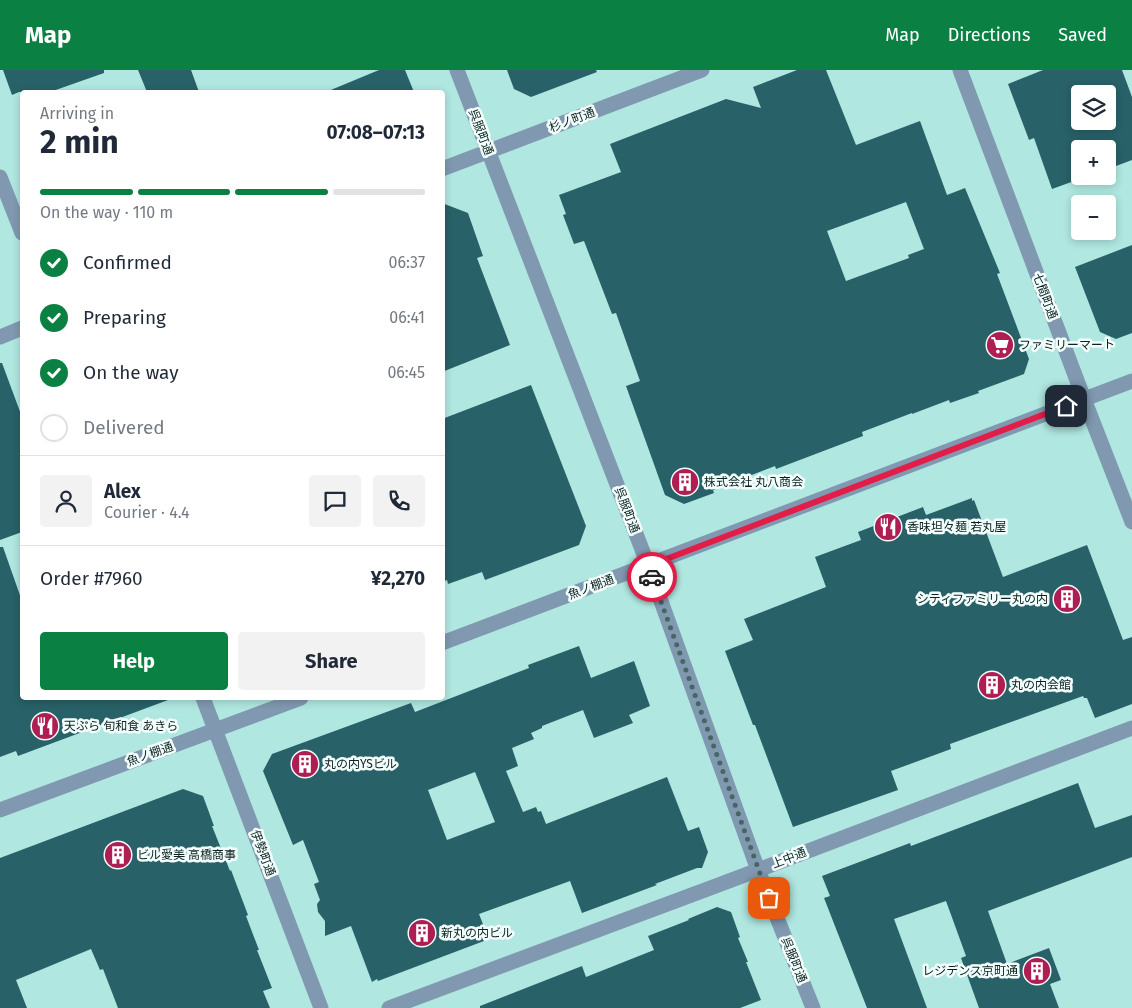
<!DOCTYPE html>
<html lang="en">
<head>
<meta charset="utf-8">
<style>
	:root { --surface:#fff; --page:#f2f2f3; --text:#1f2937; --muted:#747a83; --line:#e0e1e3; --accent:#0b8043 }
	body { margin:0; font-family:"Fira Sans","Noto Sans JP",sans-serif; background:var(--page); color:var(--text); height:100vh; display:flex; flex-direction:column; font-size:19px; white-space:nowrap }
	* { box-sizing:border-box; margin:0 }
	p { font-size:16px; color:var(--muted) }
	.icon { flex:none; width:28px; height:28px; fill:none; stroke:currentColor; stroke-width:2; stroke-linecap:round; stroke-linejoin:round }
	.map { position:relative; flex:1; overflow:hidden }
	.panel { position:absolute; left:20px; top:20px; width:425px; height:610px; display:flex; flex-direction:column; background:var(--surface); border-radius:5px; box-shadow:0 2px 8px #0003 }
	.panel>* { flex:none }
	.buttons { position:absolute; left:1071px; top:15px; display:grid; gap:10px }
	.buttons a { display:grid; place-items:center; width:45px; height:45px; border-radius:5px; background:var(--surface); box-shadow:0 2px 8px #0003; font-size:25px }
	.pin { position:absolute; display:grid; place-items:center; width:42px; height:42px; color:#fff; margin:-21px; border-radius:10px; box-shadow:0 2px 8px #0006 }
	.courier { position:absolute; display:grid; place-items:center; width:50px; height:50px; margin:-25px; border:4px solid #e11d48; border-radius:50%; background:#fff; color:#222; box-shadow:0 1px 6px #0007 }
	.head em { font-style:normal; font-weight:700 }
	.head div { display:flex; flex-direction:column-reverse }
	.head { display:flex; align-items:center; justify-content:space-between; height:85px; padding:0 20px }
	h1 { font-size:32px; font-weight:700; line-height:38px }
	.bar { display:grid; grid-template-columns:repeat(4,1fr); gap:8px 5px; align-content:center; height:60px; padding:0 20px }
	.bar i { height:6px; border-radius:4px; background:var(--line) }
	.bar .current { background:var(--accent) }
	.bar p { grid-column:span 4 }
	.line { display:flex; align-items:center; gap:12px; padding:0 20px; border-top:1px solid var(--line) }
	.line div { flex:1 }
	.round { display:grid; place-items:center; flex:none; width:52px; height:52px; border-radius:5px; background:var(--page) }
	ol { padding:0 20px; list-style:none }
	li { display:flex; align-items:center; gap:15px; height:55px }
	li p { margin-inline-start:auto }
	li .icon { padding:5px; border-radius:50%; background:var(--accent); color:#fff; stroke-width:4 }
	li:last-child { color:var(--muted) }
	li i { width:28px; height:28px; border:2px solid var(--line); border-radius:50% }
	.primary-button { display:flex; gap:10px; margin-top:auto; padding:10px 20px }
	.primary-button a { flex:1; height:58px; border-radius:5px; background:var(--accent); color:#fff; font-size:20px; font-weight:700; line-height:58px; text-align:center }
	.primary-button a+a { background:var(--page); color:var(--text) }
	header { display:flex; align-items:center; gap:30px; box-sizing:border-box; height:70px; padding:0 25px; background:var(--accent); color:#fff }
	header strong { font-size:24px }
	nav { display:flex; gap:28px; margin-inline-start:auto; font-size:18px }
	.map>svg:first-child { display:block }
	.building { fill:#286168; fill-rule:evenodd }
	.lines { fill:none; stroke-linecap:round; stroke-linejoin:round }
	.street { stroke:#8099b0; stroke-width:15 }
	.done { stroke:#456763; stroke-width:5; stroke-dasharray:0 9 }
	.route { stroke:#e11d48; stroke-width:6 }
	.labels { text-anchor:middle; stroke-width:5; stroke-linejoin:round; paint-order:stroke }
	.street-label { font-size:12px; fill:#0b221f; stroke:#f3fefc }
	.poi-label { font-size:12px; fill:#0b221f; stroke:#f3fefc; text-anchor:start }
</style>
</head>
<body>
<header>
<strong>Map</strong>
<nav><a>Map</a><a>Directions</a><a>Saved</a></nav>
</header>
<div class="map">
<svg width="1132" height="938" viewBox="0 0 1132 938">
	<rect width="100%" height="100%" fill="#b0e7e0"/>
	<path class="building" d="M3 0H104V3L50 22H19L12 25Z
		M138 0H191L199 22H147Z
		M379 0H405L414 22H326Z
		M507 0H596L597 2 531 27 514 19Z
		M797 0H826L856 75 920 51 947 125 965 118 1000 203 997 204 1029 289 1024 304 978 321 979 323 950 333 949 330 912 344V343L862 362 863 366 776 399 775 396 713 420 714 423 684 434 665 425 626 316 640 311 616 243 612 244 584 171 574 174 563 145 566 144 559 125 621 102 610 74 726 29 761 38 753 17ZM906 132 924 179 908 185 909 188 846 211 827 161Z
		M1043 0H1122L1132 27V90L1108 99V79H1080V106H1088L1052 119 1034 68 1029 70 1008 14ZM1080 24H1108V51H1080Z
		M442 133 468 143 483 186 477 188 510 275 442 302Z
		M1132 175V263L1116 269 1100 262 1075 197Z
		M0 293H2L22 347V462L0 470Z
		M531 315 586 456 579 475 485 510 482 502 448 514 447 510 442 512V349Z
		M972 428V431L974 430 1003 507 1087 475 1123 570 1132 567V634L1095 648 1087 628H1084L1083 626 950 674 951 679 891 701 898 720 793 757 755 655H753L725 581 753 570 744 549 826 517 815 487 861 470 858 462 923 437 926 445Z
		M0 477H3L22 531V628H168V630L18 686 16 681 0 687Z
		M579 576 591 608 634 591 650 636 629 645 633 653 594 668 583 640 542 656V658L531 663 534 669 512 678 518 696 506 701 523 742 536 737 538 742 541 741 546 754 667 707 688 761 699 757 708 782 702 798H697L655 814 657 815 582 843 570 811 479 844 488 867 483 869 484 871 378 911 377 909 372 912 351 856 325 866V851L318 842 317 834 320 830 314 814 319 812 303 770 293 775 263 701 272 684 411 633 415 642 529 598 528 595ZM475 702 495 752 447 770 428 720Z
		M1078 713 1095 758 1132 745V787L988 841 1007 894 1049 878 1061 910 1050 914 1059 938H979L961 888 966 886 946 831 894 849 927 938H867L824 828 830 826 822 806 910 773 911 776Z
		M183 719 203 726 214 756H212L230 801 231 800 248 845 246 846 259 880H257L272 918 263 921 270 938H118L103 899 100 900 91 879 16 910 27 938H0V788Z
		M717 837 731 842 740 867 738 868 748 892H746L761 930 740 938H480V936L582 896 586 907 654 880 648 866 689 850 688 849Z"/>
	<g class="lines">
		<path class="street" d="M457 0 648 495 758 800 813 938
			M960 0 1084 329 1132 452
			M442 99 702 0
			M0 107 22 163
			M0 267 22 258
			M442 573 1132 311
			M203 628 321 938
			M0 740 301 628
			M389 938 721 814 1132 658"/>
	</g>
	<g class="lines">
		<path class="done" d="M652 507 769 828"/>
		<path class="route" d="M652 507 648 496 1066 336"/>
	</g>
	<defs>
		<symbol id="supermarket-disc" viewBox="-11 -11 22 22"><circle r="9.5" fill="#af1e53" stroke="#f3fefc"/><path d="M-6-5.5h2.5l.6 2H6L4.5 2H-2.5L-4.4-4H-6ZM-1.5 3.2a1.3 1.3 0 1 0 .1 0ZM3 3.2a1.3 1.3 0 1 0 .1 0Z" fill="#fff"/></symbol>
		<symbol id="building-disc" viewBox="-11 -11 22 22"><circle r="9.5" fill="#af1e53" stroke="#f3fefc"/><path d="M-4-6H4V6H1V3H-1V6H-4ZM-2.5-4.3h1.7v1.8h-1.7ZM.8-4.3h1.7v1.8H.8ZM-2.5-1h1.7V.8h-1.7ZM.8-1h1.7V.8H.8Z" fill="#fff"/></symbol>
		<symbol id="restaurant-disc" viewBox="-11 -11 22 22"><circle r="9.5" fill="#af1e53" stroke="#f3fefc"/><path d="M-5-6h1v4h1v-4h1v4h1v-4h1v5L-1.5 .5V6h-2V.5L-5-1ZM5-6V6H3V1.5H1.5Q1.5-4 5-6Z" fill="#fff"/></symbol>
	</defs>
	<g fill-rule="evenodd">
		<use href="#supermarket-disc" x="984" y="259" width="32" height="32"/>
		<use href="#building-disc" x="669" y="396" width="32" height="32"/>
		<use href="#restaurant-disc" x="872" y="441" width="32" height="32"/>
		<use href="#building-disc" x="1051" y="513" width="32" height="32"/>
		<use href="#building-disc" x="976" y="599" width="32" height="32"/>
		<use href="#restaurant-disc" x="29" y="640" width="32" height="32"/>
		<use href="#building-disc" x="289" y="678" width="32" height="32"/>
		<use href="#building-disc" x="102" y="769" width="32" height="32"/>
		<use href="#building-disc" x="406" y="847" width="32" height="32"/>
		<use href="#building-disc" x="1021" y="885" width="32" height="32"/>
	</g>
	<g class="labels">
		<g class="street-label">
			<text transform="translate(572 50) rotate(-21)" y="4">杉ノ町通</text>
			<text transform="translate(481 62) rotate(69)" y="4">呉服町通</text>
			<text transform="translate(1045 226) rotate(69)" y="4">七間町通</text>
			<text transform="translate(627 440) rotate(69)" y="4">呉服町通</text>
			<text transform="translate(591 517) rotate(-21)" y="4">魚ノ棚通</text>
			<text transform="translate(150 684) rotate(-20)" y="4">魚ノ棚通</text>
			<text transform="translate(263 783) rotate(69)" y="4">伊勢町通</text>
			<text transform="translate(789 788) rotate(-21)" y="4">上中通</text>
			<text transform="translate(794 890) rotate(68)" y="4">呉服町通</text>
		</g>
		<g class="poi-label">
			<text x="1019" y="279">ファミリーマート</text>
			<text x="704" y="416">株式会社 丸八商会</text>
			<text x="907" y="461">香味坦々麺 若丸屋</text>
			<text x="1048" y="533" text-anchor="end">シティファミリー丸の内</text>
			<text x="1011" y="619">丸の内会館</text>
			<text x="64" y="660">天ぷら 旬和食 あきら</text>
			<text x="324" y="698">丸の内YSビル</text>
			<text x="137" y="789">ビル愛美 高橋商事</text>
			<text x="441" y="867">新丸の内ビル</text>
			<text x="1018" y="905" text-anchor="end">レジデンス京町通</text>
		</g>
	</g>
</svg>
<div class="buttons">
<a><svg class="icon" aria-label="layers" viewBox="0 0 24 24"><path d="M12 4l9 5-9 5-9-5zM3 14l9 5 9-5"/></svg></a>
<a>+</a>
<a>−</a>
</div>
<div class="pin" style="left:769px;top:828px;background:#ea580c"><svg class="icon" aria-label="bag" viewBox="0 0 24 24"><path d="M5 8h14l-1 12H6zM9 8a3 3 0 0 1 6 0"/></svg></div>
<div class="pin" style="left:1066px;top:336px;background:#1f2937"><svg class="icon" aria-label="home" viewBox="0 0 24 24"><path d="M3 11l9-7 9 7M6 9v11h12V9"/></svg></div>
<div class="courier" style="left:652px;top:507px"><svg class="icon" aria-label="car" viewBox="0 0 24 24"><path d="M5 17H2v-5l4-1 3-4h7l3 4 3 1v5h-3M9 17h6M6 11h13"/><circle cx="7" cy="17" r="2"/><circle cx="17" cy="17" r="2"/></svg></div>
<section class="panel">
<div class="head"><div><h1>2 min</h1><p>Arriving in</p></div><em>07:08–07:13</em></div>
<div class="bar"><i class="current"></i><i class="current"></i><i class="current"></i><i></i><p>On the way · 110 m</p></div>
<ol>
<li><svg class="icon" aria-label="check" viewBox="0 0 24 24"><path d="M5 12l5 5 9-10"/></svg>Confirmed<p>06:37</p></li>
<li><svg class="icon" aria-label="check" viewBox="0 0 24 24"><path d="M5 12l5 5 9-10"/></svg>Preparing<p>06:41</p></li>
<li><svg class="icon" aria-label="check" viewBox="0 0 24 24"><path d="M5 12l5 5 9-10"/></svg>On the way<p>06:45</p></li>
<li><i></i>Delivered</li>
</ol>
<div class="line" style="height:90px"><a class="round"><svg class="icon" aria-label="person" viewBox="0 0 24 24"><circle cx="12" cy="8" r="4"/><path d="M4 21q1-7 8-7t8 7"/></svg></a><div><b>Alex</b><p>Courier · 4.4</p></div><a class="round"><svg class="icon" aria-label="chat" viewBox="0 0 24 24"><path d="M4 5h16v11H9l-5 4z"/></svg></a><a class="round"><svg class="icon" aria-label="phone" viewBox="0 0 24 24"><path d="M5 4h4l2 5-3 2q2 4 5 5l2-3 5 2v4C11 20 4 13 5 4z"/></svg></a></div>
<div class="line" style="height:65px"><div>Order #7960</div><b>¥2,270</b></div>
<div class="primary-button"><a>Help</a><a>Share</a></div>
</section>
</div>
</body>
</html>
